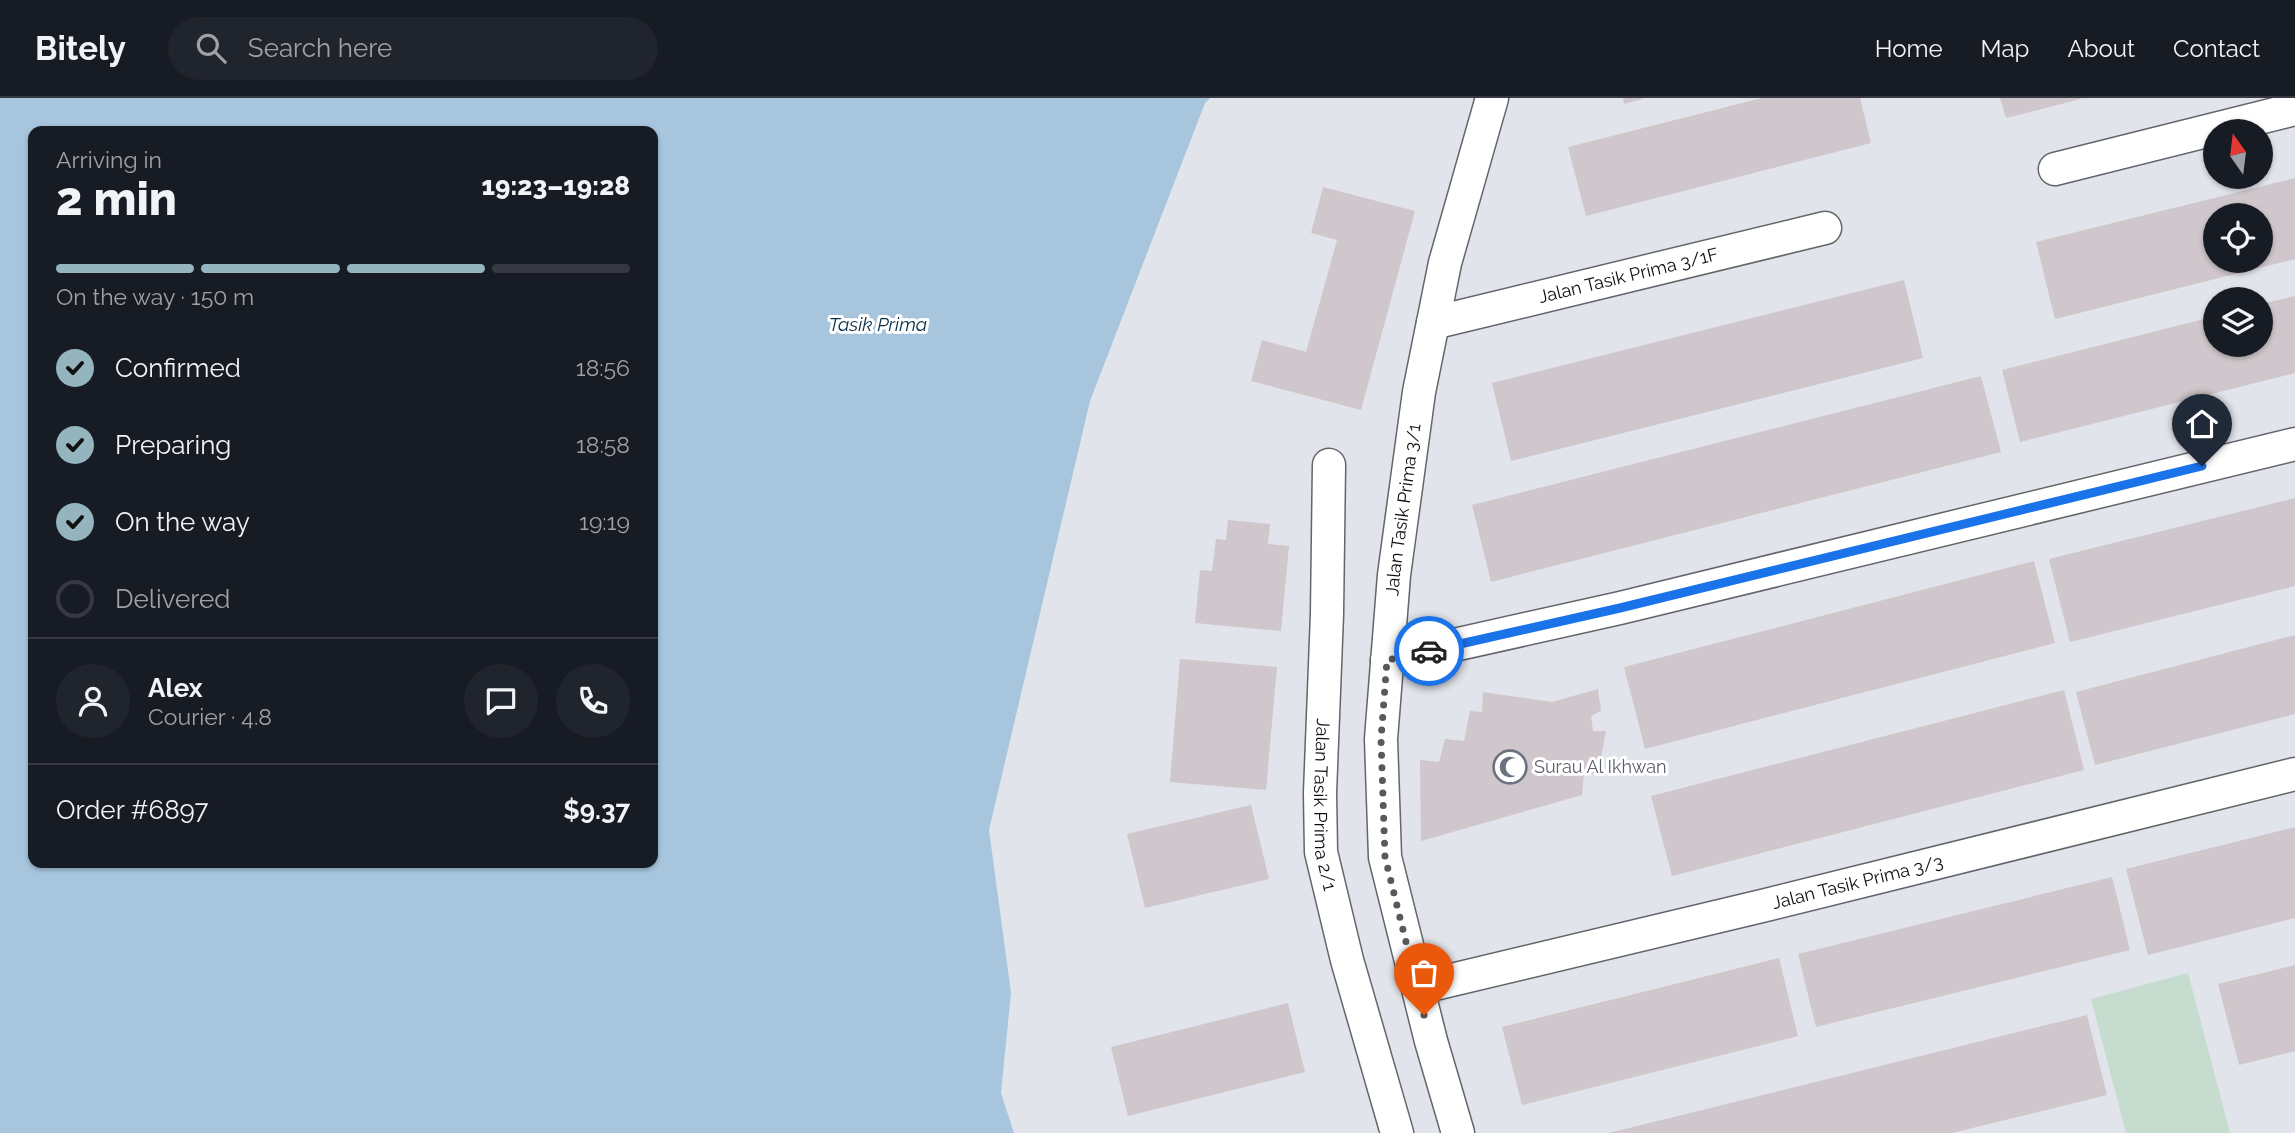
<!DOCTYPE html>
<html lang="en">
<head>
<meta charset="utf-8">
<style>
	:root { --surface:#171b24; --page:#20242c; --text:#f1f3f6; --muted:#9ea1a6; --line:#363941; --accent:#94b4be }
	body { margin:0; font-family:Raleway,sans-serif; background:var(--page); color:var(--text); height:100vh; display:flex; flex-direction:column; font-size:26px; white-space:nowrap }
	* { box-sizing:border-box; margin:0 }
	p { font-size:23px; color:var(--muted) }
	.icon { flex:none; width:38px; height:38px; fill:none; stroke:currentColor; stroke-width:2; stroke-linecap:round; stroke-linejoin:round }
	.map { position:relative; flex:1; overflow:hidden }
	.details { position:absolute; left:28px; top:28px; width:630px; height:742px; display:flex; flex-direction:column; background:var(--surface); border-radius:14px; box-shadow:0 2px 5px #0004 }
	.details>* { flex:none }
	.needle { width:46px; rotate:346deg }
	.controls { position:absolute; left:2203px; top:21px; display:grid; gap:14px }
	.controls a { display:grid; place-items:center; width:70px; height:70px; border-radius:50%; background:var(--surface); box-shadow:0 2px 5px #0004; font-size:35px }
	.pin { position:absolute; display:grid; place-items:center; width:60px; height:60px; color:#fff; margin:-72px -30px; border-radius:50% 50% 50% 0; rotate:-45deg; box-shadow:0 0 7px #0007 }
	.pin .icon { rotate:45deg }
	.courier { position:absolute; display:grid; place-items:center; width:70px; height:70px; margin:-35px; border:5px solid #1a73e8; border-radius:50%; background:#fff; color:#222; box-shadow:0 2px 9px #0007 }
	.headline em { font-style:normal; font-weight:800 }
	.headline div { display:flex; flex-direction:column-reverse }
	.headline { display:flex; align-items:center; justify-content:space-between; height:119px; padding:0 28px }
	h1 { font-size:46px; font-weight:800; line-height:52px }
	.bar { display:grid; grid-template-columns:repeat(4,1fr); gap:10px 7px; align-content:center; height:84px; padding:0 28px }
	.bar i { height:9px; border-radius:5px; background:var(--line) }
	.bar .current { background:var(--accent) }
	.bar p { grid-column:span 4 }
	.line { display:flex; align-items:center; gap:18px; padding:0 28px; border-top:2px solid var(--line) }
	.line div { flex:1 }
	.round { display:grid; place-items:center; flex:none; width:74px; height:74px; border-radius:37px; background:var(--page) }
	ol { padding:0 28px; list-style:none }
	li { display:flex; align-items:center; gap:21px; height:77px }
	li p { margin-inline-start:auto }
	li .icon { padding:7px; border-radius:50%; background:var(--accent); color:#111; stroke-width:4 }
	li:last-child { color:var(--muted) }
	li i { width:38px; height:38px; border:4px solid var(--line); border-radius:50% }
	header { display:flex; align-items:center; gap:42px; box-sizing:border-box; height:98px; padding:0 35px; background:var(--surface); border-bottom:2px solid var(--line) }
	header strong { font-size:33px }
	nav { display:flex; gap:38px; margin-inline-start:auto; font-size:24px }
	.search { width:490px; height:63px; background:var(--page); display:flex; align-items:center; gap:18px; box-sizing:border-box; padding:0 24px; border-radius:38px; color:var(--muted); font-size:26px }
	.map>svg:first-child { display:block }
	.green { fill:#c6dccf }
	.water { fill:#a7c6de; fill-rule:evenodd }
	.building { fill:#cfc7cb; fill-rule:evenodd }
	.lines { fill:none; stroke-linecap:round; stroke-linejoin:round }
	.street-casing { stroke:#63656b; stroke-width:35 }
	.street { stroke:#fff; stroke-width:32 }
	.done { stroke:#58595d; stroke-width:7; stroke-dasharray:0 12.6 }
	.route { stroke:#1a73e8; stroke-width:9 }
	.labels { text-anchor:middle; stroke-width:6; stroke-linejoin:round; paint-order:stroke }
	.street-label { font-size:18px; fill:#0e0e11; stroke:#fff }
	.worship-label { font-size:18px; fill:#5b616d; stroke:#fff; text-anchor:start }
	.water-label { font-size:19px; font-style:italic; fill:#052e46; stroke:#fff }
</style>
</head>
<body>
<header>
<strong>Bitely</strong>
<div class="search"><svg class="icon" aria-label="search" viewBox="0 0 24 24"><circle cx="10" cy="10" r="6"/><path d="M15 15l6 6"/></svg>Search here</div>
<nav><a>Home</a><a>Map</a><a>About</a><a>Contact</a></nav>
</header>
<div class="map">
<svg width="2295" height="1035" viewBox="0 0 2295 1035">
	<rect width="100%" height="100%" fill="#e1e4ea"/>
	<path class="green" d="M2188 875 2230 1035H2126L2091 901Z"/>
	<path class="water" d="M0 0H1210L1205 5 1090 303 989 732 1011 895 1001 995 1014 1035H0ZM33 33H653V765H33Z"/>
	<path class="building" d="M1623 0H1643V1L1624 6Z
		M1762 0H1860L1871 45 1586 118 1568 49Z
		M2000 0H2081V1L2006 20Z
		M2295 80V161L2055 221 2036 144ZM2216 117H2261V163H2216Z
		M1323 89 1415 113 1361 312 1251 283 1262 242 1306 254 1337 142 1311 135Z
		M1904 182 1923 260 1511 363 1492 285Z
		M2295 198V275L2020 344 2002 272 2216 218V247H2261V206Z
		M1981 278 2001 354 1491 484 1472 407Z
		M2295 400V488L2070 544 2049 461Z
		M1228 422 1270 426 1268 446 1289 448 1281 533 1195 525 1200 472 1212 473 1216 441 1226 442Z
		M2034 463 2055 545 1645 651 1624 569Z
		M2295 537V616L2095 667 2076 594Z
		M1180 561 1277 569 1266 692 1170 684Z
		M1598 591 1601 613 1591 618 1593 633H1606L1598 676 1584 674 1582 697 1421 743 1420 662 1439 664 1445 641 1464 643 1470 613 1482 614 1483 594 1552 604Z
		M2064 592 2084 672 1672 778 1651 698Z
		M1251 707 1269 781 1145 810 1127 736Z
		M2295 729V820L2148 857 2126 771Z
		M2112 779 2130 852 1816 929 1798 856Z
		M1779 860 1798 938 1522 1007 1502 929Z
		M2295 867V953L2239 967 2218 886Z
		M1288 905 1305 974 1128 1018 1111 949Z
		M2087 917 2107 997 1952 1035H1609Z"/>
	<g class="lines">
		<defs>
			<g id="street">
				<path d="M2055 71 2295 11"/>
				<path id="s1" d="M1433 225 1825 130"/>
				<path id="s2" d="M1329 367 1327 516 1320 695 1321 754 1347 862 1397 1035"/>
				<path d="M1387 562 1620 510 2295 346"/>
				<path id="s3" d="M1418 890 1766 807 2295 676"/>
				<path id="s4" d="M1458 1035 1431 943 1385 759 1381 641 1394 477 1419 294 1445 165 1492 0"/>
			</g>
		</defs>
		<use href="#street" class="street-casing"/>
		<use href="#street" class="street"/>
	</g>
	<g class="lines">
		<path class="done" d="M1424 917 1385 759 1381 641 1387 562 1429 553"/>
		<path class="route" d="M1429 553 1620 510 2202 368"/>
	</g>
	<defs>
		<symbol id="mosque-ring" viewBox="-11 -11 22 22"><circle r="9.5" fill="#fff" stroke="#6b7280" stroke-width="1.5"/><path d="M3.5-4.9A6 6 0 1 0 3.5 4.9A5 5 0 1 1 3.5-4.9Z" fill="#6b7280"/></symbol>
	</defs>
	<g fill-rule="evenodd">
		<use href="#mosque-ring" x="1491" y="650" width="38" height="38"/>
	</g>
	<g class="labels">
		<g class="street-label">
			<text dy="6" stroke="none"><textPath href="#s1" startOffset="201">Jalan Tasik Prima 3/1F</textPath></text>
			<text dy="6" stroke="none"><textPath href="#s4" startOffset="634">Jalan Tasik Prima 3/1</textPath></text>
			<text dy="6" stroke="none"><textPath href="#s2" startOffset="340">Jalan Tasik Prima 2/1</textPath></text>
			<text dy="6" stroke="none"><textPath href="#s3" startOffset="452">Jalan Tasik Prima 3/3</textPath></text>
		</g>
		<g class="worship-label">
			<text x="1534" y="675">Surau Al Ikhwan</text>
		</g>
		<g class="water-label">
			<text x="878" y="233">Tasik Prima</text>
		</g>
	</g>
</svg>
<div class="controls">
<a><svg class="needle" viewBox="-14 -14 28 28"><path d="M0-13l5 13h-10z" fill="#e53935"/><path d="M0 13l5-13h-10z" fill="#9ea1a6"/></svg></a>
<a><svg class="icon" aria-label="locate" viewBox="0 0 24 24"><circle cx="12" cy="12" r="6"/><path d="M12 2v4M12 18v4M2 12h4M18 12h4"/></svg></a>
<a><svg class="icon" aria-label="layers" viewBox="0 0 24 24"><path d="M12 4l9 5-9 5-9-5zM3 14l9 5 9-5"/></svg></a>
</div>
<div class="pin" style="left:1424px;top:917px;background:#ea580c"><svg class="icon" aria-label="bag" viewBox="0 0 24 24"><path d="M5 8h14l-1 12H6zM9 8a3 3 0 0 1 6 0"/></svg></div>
<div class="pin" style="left:2202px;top:368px;background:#1f2937"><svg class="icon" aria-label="home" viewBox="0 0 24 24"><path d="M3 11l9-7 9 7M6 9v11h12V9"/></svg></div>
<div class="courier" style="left:1429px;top:553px"><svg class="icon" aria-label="car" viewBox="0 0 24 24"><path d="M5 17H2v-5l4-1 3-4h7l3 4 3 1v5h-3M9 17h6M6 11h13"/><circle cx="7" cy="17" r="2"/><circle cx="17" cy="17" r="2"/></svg></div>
<section class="details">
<div class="headline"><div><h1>2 min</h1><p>Arriving in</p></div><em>19:23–19:28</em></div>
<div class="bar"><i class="current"></i><i class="current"></i><i class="current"></i><i></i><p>On the way · 150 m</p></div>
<ol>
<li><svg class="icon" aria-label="check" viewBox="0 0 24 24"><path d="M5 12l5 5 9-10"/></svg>Confirmed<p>18:56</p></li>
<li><svg class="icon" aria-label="check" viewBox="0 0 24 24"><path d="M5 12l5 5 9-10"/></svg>Preparing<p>18:58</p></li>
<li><svg class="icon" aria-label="check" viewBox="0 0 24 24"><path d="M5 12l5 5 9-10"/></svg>On the way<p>19:19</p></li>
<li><i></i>Delivered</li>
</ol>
<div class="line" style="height:126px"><a class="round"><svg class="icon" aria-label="person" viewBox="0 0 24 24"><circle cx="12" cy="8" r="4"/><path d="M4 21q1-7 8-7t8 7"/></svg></a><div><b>Alex</b><p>Courier · 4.8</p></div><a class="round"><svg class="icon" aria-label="chat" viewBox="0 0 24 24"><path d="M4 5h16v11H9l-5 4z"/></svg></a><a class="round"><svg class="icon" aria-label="phone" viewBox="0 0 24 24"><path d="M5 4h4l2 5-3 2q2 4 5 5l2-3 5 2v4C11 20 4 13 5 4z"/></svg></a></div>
<div class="line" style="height:91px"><div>Order #6897</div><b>$9.37</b></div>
</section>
</div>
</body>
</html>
